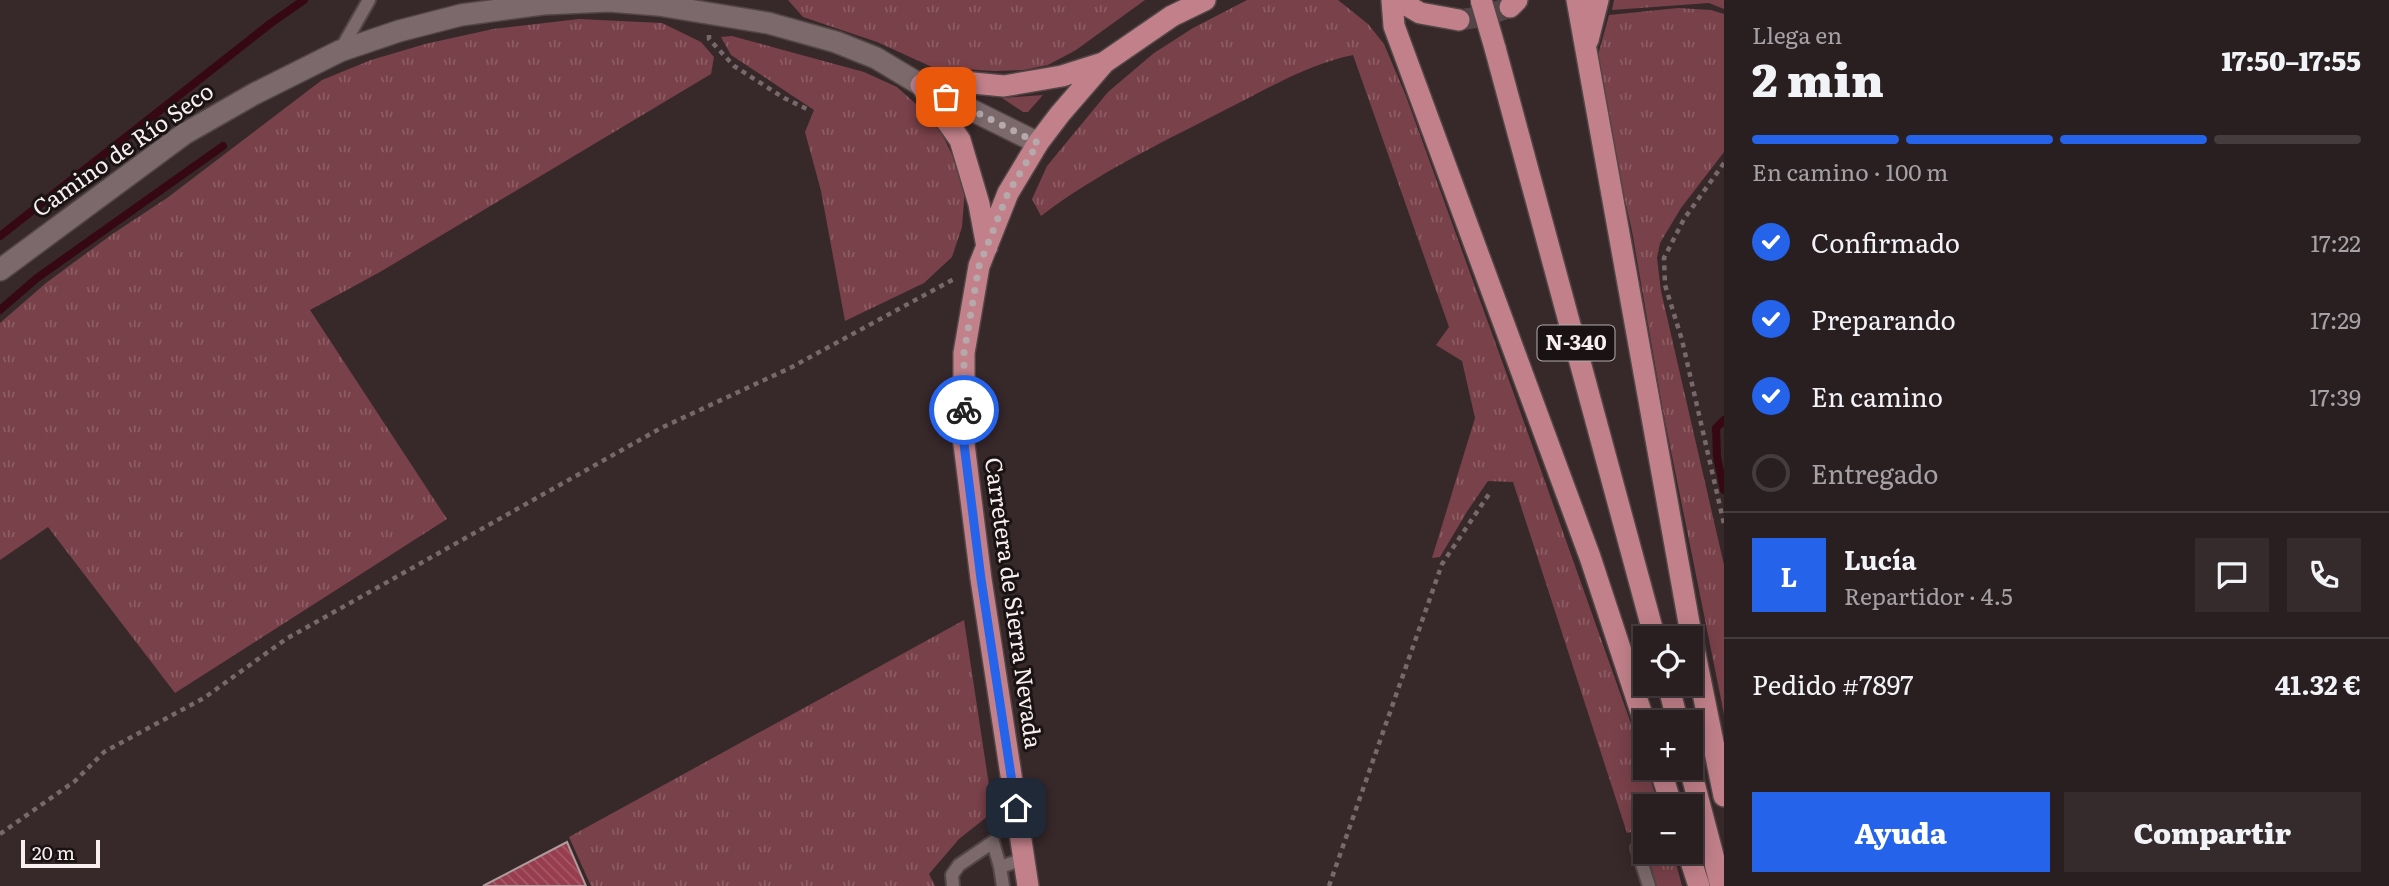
<!DOCTYPE html>
<html lang="es">
<head>
<meta charset="utf-8">
<style>
	:root { --surface:#291e20; --page:#352b2d; --text:#f1f3f6; --muted:#a5a2a5; --line:#453c3e; --accent:#2563eb }
	body { margin:0; font-family:Literata,serif; background:var(--page); color:var(--text); height:100vh; display:flex; flex-direction:column; font-size:26px; white-space:nowrap }
	* { box-sizing:border-box; margin:0 }
	p { font-size:23px; color:var(--muted) }
	.icon { flex:none; width:38px; height:38px; fill:none; stroke:currentColor; stroke-width:2; stroke-linecap:round; stroke-linejoin:round }
	.map { position:relative; flex:1; overflow:hidden }
	.details { display:flex; flex-direction:column; background:var(--surface); width:665px }
	.details>* { flex:none }
	.fabs { position:absolute; left:1633px; top:626px; display:grid; gap:14px }
	.fabs a { display:grid; place-items:center; width:70px; height:70px; border-radius:0px; background:var(--surface); box-shadow:0 4px 18px #0003,0 0 0 2px var(--line); font-size:35px }
	.scale { position:absolute; left:21px; bottom:18px; width:79px; box-sizing:border-box; padding-left:7px; border:4px solid #f9eff0; border-top:0; font-size:19px; line-height:24px; white-space:nowrap; color:#f9eff0; -webkit-text-stroke:5px #1a1314; paint-order:stroke }
	.pin { position:absolute; display:grid; place-items:center; width:60px; height:60px; color:#fff; margin:-30px; border-radius:14px; box-shadow:0 4px 10px #0006 }
	.courier { position:absolute; display:grid; place-items:center; width:70px; height:70px; margin:-35px; border:5px solid #2563eb; border-radius:50%; background:#fff; color:#222; box-shadow:0 2px 9px #0007 }
	.head em { font-style:normal; font-weight:800 }
	.head div { display:flex; flex-direction:column-reverse }
	.head { display:flex; align-items:center; justify-content:space-between; height:119px; padding:0 28px }
	h1 { font-size:46px; font-weight:800; line-height:52px }
	.bar { display:grid; grid-template-columns:repeat(4,1fr); gap:10px 7px; align-content:center; height:84px; padding:0 28px }
	.bar i { height:9px; border-radius:5px; background:var(--line) }
	.bar .selected { background:var(--accent) }
	.bar p { grid-column:span 4 }
	.line { display:flex; align-items:center; gap:18px; padding:0 28px; border-top:2px solid var(--line) }
	.line div { flex:1 }
	.round { display:grid; place-items:center; flex:none; width:74px; height:74px; border-radius:0px; background:var(--page) }
	ol { padding:0 28px; list-style:none }
	li { display:flex; align-items:center; gap:21px; height:77px }
	li p { margin-inline-start:auto }
	li .icon { padding:7px; border-radius:50%; background:var(--accent); color:#fff; stroke-width:4 }
	li:last-child { color:var(--muted) }
	li i { width:38px; height:38px; border:4px solid var(--line); border-radius:50% }
	.button { display:flex; gap:14px; margin-top:auto; padding:14px 28px }
	.button a { flex:1; height:80px; border-radius:0px; background:var(--accent); color:#fff; font-size:28px; font-weight:800; line-height:80px; text-align:center }
	.button a+a { background:var(--page); color:var(--text) }
	main { display:flex; flex:1; min-height:0 }
	.map>svg:first-child { display:block }
	.grass { fill:url(#grass-tufts) }
	.garden { fill:#794149 }
	.lines { fill:none; stroke-linecap:round; stroke-linejoin:round }
	.stream { stroke:#360813; stroke-width:8 }
	.building { fill:url(#building-back-hatch); stroke:#af9b9d; stroke-width:2 }
	.trunk-tunnel { stroke:#544648; stroke-width:21; stroke-dasharray:21 10; stroke-linecap:butt }
	.service-casing { stroke:#534647; stroke-width:16 }
	.tertiary-casing { stroke:#534647; stroke-width:24 }
	.trunk-casing { stroke:#534647; stroke-width:24 }
	.path { stroke:#77696b; stroke-width:4.5; stroke-dasharray:5 5; stroke-linecap:butt }
	.service { stroke:#7b696b; stroke-width:12 }
	.tertiary { stroke:#7b696b; stroke-width:21 }
	.trunk { stroke:#c2818a; stroke-width:21 }
	.trunk-bridge-casing { stroke:#534647; stroke-width:24; stroke-linecap:butt }
	.trunk-bridge { stroke:#c2818a; stroke-width:21 }
	.done { stroke:#b5a9ab; stroke-width:7; stroke-dasharray:0 12.6 }
	.route { stroke:#2563eb; stroke-width:9 }
	.labels { text-anchor:middle; stroke-width:6; stroke-linejoin:round; paint-order:stroke }
	.shield { fill:#1a1314; stroke:#b6adae; stroke-width:2 }
	.shield-label { font-size:21px; font-weight:bold; fill:#f9eff0 }
	.street-label { font-size:23px; fill:#f9eff0; stroke:#1a1314 }
</style>
</head>
<body>
<main>
<div class="map">
<svg width="1724" height="886" viewBox="0 0 1724 886">
	<defs>
		<pattern id="grass-tufts" width="24" height="20" patternUnits="userSpaceOnUse" patternTransform="scale(1.75)"><rect width="24" height="20" fill="#794149"/><path d="M3 7l-1-3M5 7V3M7 7l1-3M15 17l-1-3M17 17v-4M19 17l1-3" fill="none" stroke="#8d5d64"/></pattern>
		<pattern id="building-back-hatch" width="6" height="6" patternUnits="userSpaceOnUse" patternTransform="scale(1.75)"><rect width="6" height="6" fill="#973d4e"/><path d="M-1 5l2 2M0 0l6 6M5-1l2 2" fill="none" stroke="#a65968"/></pattern>
	</defs>
	<rect width="100%" height="100%" fill="#37282a"/>
	<path class="grass" d="M788 0H1145L1076 50 1048 65 1024 70 994 71 932 67 877 42 803 17Z
		M1247 0H1338L1368 24 1384 44 1406 96 1515 397 1645 763V768H1647L1659 807H1645V836L1643 829 1627 833 1513 482 1488 481 1468 510 1440 557 1432 558 1475 418 1462 361 1436 345 1449 327 1353 55C1305 65 1264 91 1221 112 1159 144 1096 174 1041 216L1032 199 1047 166 1108 92 1154 53 1193 28Z
		M1614 0H1724V9L1709 3 1612 10Z
		M1678 8 1711 10 1724 14V152L1681 208 1660 243 1657 258 1661 291 1724 565V714L1663 411 1632 231 1613 147 1598 55 1609 15Z
		M579 19 662 23 701 42 714 57 711 74 380 272 310 310 447 519 175 693 48 527 0 560V323L46 283 111 235 167 198 322 80 371 60 425 44 493 29Z
		M732 36 864 72 897 87 927 114 941 132 958 167 965 189 962 227 952 257 924 283 845 321 821 191 805 132 814 110 731 55 721 37Z
		M964 620 993 812 959 839 929 874 935 886H591L569 837Z
		M1648 852H1673L1682 886H1655Z"/>
	<path class="garden" d="M1043 95 1028 112H1023L1002 98Z"/>
	<g class="lines">
		<path class="stream" d="M0 236 271 23 304 0
			M0 310 37 278 223 146
			M1724 420 1716 428 1717 457 1724 490"/>
	</g>
	<path class="building" d="M567 842 586 886H483Z"/>
	<g class="lines">
		<path class="trunk-tunnel" d="M1459 20 1485 16 1510 7"/>
		<defs>
			<path id="service" d="M340 51 369 0
				M1637 848 1649 886
				M953 886 952 875 959 865 993 842 1000 867
				M1003 886 1000 867 1024 859"/>
			<path id="tertiary" d="M0 270 184 134 254 94 340 51 399 31 461 15 543 4 609 1 658 5 768 23 836 42 876 58 921 85 1038 143"/>
			<path id="trunk" d="M1392 0 1394 26 1590 557 1645 724
				M1398 0 1420 13 1459 20
				M1577 0 1691 634 1724 796
				M1510 7 1517 0
				M1588 40 1598 0
				M1495 48 1655 639
				M987 247 979 204 960 140 921 85 952 81 1004 86 1062 76 1103 63
				M1668 684 1678 723
				M1660 768 1672 807
				M1690 768 1721 886
				M1688 852 1699 886
				M1028 886 981 579 964 444V353L979 266 1008 193 1038 143 1060 114 1105 62 1172 16 1205 0"/>
		</defs>
		<use href="#service" class="service-casing"/>
		<use href="#tertiary" class="tertiary-casing"/>
		<use href="#trunk" class="trunk-casing"/>
		<path class="path" d="M709 35V39L734 66 784 98 807 109
			M1724 163 1684 219 1664 258 1665 285 1682 340 1724 524
			M0 834 75 781 104 752 204 698 286 639 661 428 790 368 954 279
			M1329 886 1442 564 1489 494"/>
		<use href="#service" class="service"/>
		<use href="#tertiary" class="tertiary"/>
		<use href="#trunk" class="trunk"/>
		<defs>
			<path id="trunk-bridge" d="M1481 0 1495 48"/>
		</defs>
		<use href="#trunk-bridge" class="trunk-bridge-casing"/>
		<use href="#trunk-bridge" class="trunk-bridge"/>
	</g>
	<g class="lines">
		<path class="done" d="M946 97 1038 143 1008 193 979 266 964 353V410"/>
		<path class="route" d="M964 410V444L981 579 1016 808"/>
	</g>
	<g class="labels">
		<rect class="shield" x="1537.5" y="325.5" width="77" height="35" rx="5"/>
		<g class="shield-label">
			<text x="1576" y="350">N-340</text>
		</g>
		<g class="street-label">
			<text transform="translate(123 150) rotate(-35)" y="8">Camino de Río Seco</text>
			<text transform="translate(1013 603) rotate(82)" y="8">Carretera de Sierra Nevada</text>
		</g>
	</g>
</svg>
<div class="fabs">
<a><svg class="icon" aria-label="locate" viewBox="0 0 24 24"><circle cx="12" cy="12" r="6"/><path d="M12 2v4M12 18v4M2 12h4M18 12h4"/></svg></a>
<a>+</a>
<a>−</a>
</div>
<div class="scale">20 m</div>
<div class="pin" style="left:946px;top:97px;background:#ea580c"><svg class="icon" aria-label="bag" viewBox="0 0 24 24"><path d="M5 8h14l-1 12H6zM9 8a3 3 0 0 1 6 0"/></svg></div>
<div class="pin" style="left:1016px;top:808px;background:#1f2937"><svg class="icon" aria-label="home" viewBox="0 0 24 24"><path d="M3 11l9-7 9 7M6 9v11h12V9"/></svg></div>
<div class="courier" style="left:964px;top:410px"><svg class="icon" aria-label="bike" viewBox="0 0 24 24"><circle cx="6" cy="16" r="4"/><circle cx="18" cy="16" r="4"/><path d="M6 16l4-8h5l3 8M10 8l3 8H6M13 5h3"/></svg></div>
</div>
<section class="details">
<div class="head"><div><h1>2 min</h1><p>Llega en</p></div><em>17:50–17:55</em></div>
<div class="bar"><i class="selected"></i><i class="selected"></i><i class="selected"></i><i></i><p>En camino · 100 m</p></div>
<ol>
<li><svg class="icon" aria-label="check" viewBox="0 0 24 24"><path d="M5 12l5 5 9-10"/></svg>Confirmado<p>17:22</p></li>
<li><svg class="icon" aria-label="check" viewBox="0 0 24 24"><path d="M5 12l5 5 9-10"/></svg>Preparando<p>17:29</p></li>
<li><svg class="icon" aria-label="check" viewBox="0 0 24 24"><path d="M5 12l5 5 9-10"/></svg>En camino<p>17:39</p></li>
<li><i></i>Entregado</li>
</ol>
<div class="line" style="height:126px"><b class="round" style="background:var(--accent);color:#fff">L</b><div><b>Lucía</b><p>Repartidor · 4.5</p></div><a class="round"><svg class="icon" aria-label="chat" viewBox="0 0 24 24"><path d="M4 5h16v11H9l-5 4z"/></svg></a><a class="round"><svg class="icon" aria-label="phone" viewBox="0 0 24 24"><path d="M5 4h4l2 5-3 2q2 4 5 5l2-3 5 2v4C11 20 4 13 5 4z"/></svg></a></div>
<div class="line" style="height:91px"><div>Pedido #7897</div><b>41.32 €</b></div>
<div class="button"><a>Ayuda</a><a>Compartir</a></div>
</section>
</main>
</body>
</html>
